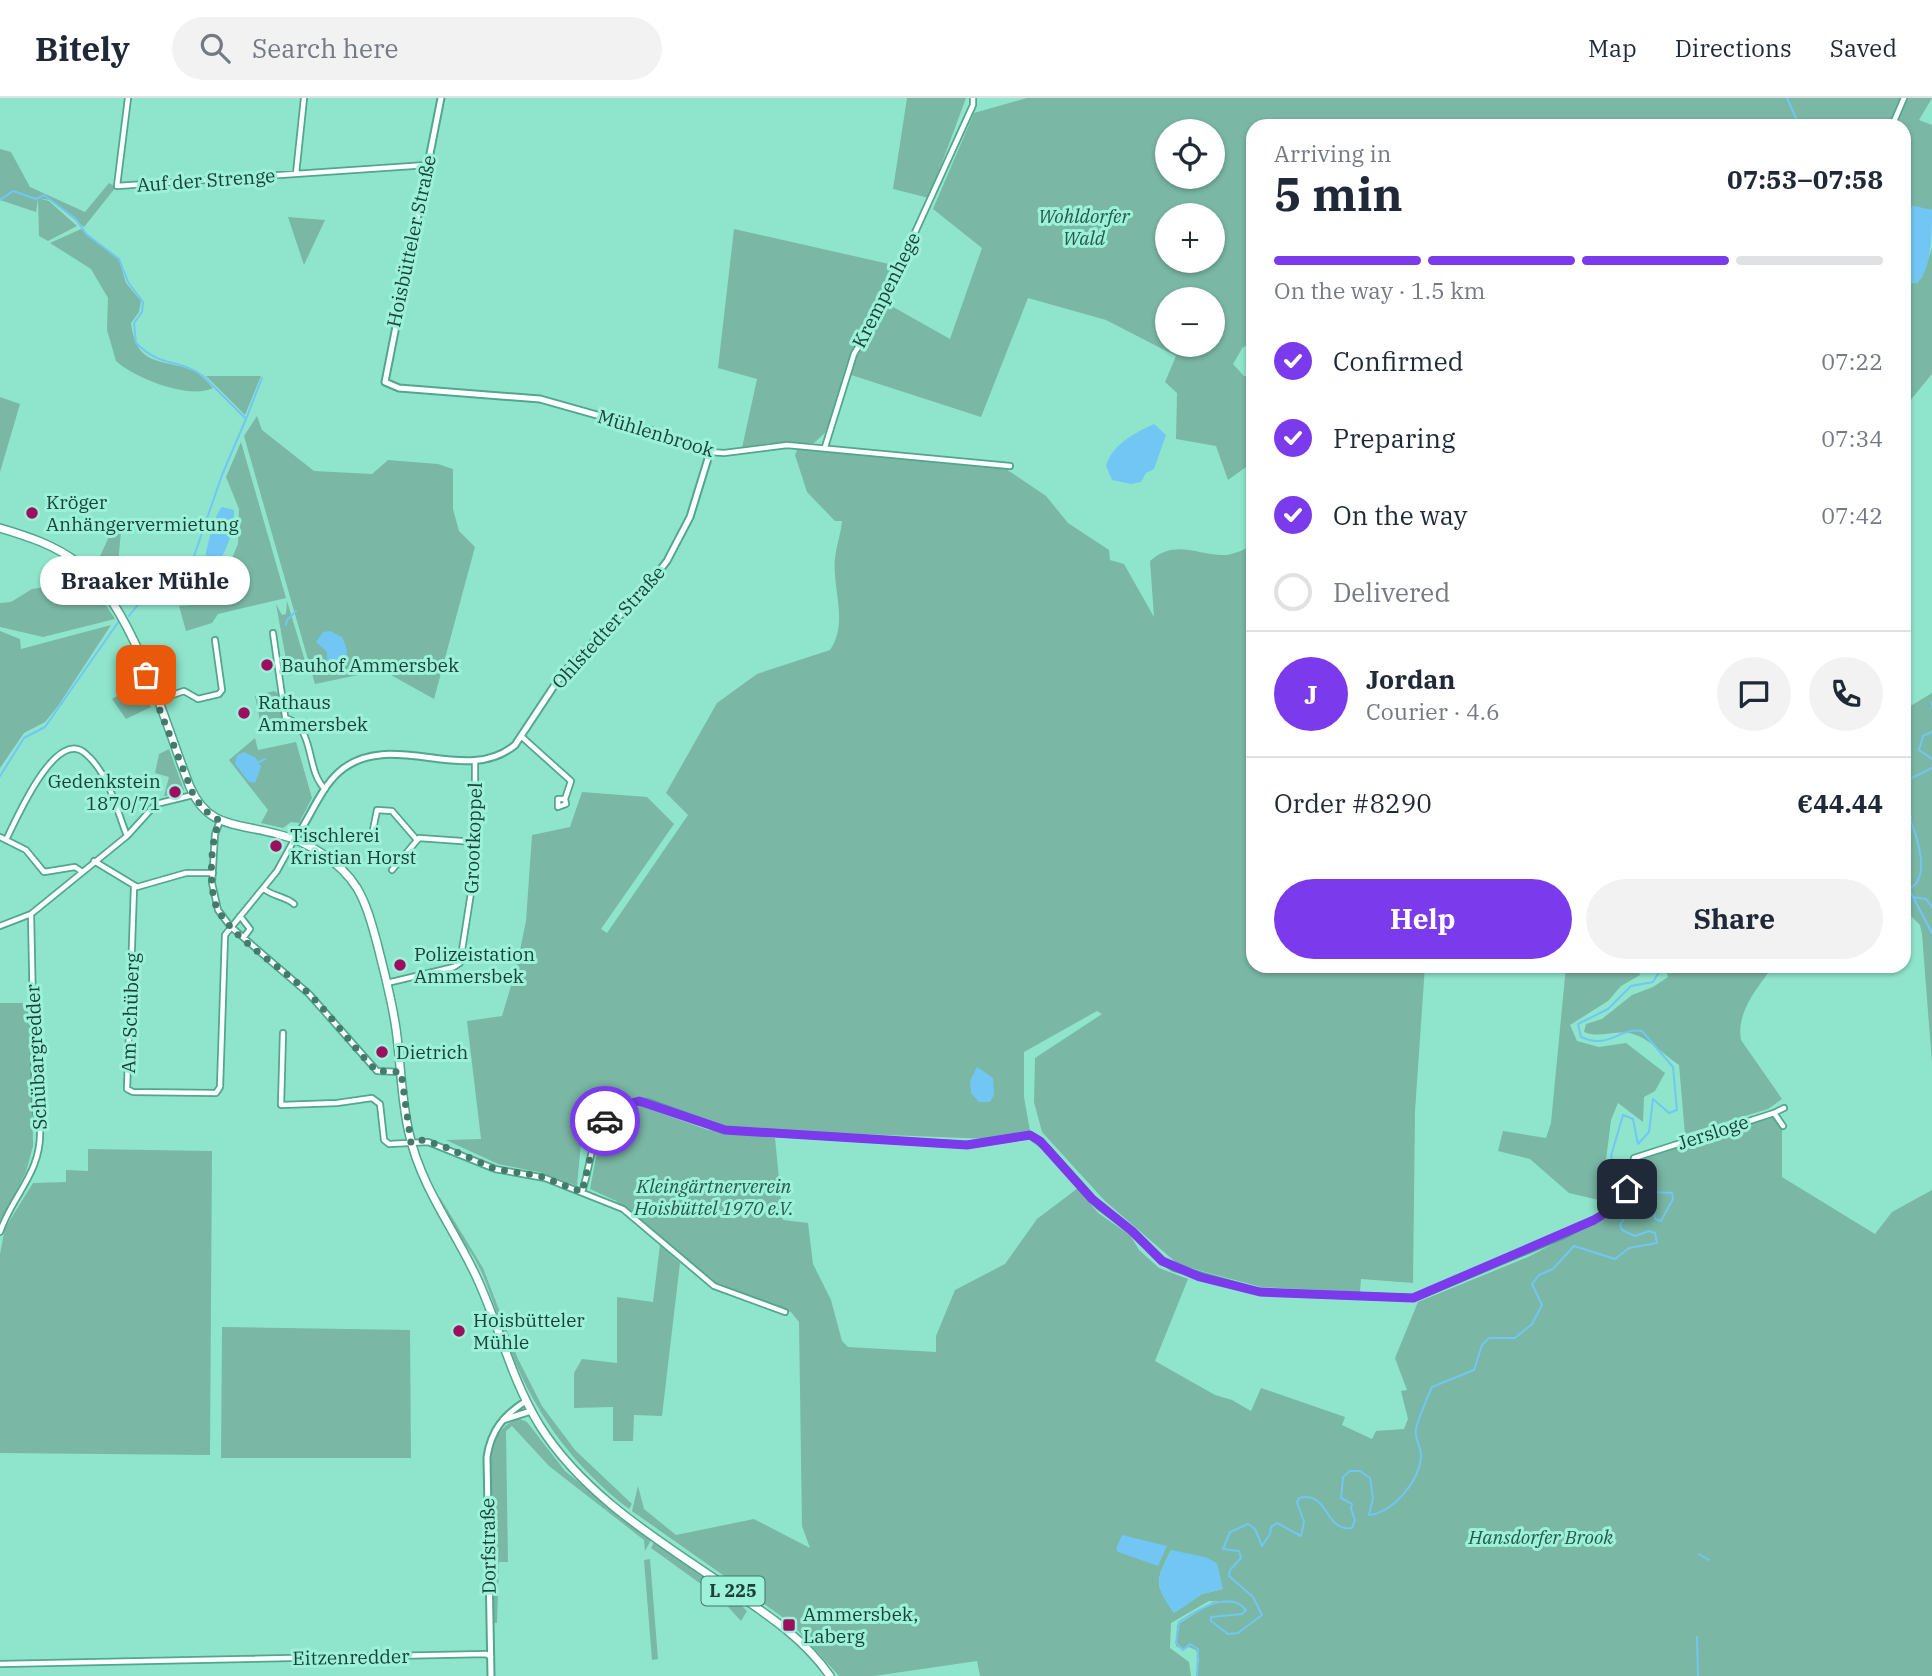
<!DOCTYPE html>
<html lang="en">
<head>
<meta charset="utf-8">
<style>
	:root { --surface:#fff; --page:#f2f2f3; --text:#1f2937; --muted:#747a83; --line:#e0e1e3; --accent:#7c3aed }
	body { margin:0; font-family:"IBM Plex Serif",serif; background:var(--page); color:var(--text); height:100vh; display:flex; flex-direction:column; font-size:26px; white-space:nowrap }
	* { box-sizing:border-box; margin:0 }
	p { font-size:23px; color:var(--muted) }
	.icon { flex:none; width:38px; height:38px; fill:none; stroke:currentColor; stroke-width:2; stroke-linecap:round; stroke-linejoin:round }
	.map { position:relative; flex:1; overflow:hidden }
	.side { position:absolute; left:1246px; top:21px; width:665px; height:854px; display:flex; flex-direction:column; background:var(--surface); border-radius:21px; box-shadow:0 2px 5px #0004 }
	.side>* { flex:none }
	.buttons { position:absolute; left:1155px; top:21px; display:grid; gap:14px }
	.buttons a { display:grid; place-items:center; width:70px; height:70px; border-radius:50%; background:var(--surface); box-shadow:0 2px 5px #0004; font-size:35px }
	.pin { position:absolute; display:grid; place-items:center; width:60px; height:60px; color:#fff; margin:-30px; border-radius:14px; box-shadow:0 4px 10px #0006 }
	.courier { position:absolute; display:grid; place-items:center; width:70px; height:70px; margin:-35px; border:5px solid #7c3aed; border-radius:50%; background:#fff; color:#222; box-shadow:0 2px 9px #0007 }
	.bubble { position:absolute; height:49px; border-radius:24px; background:var(--surface); box-shadow:0 2px 5px #0004; font-size:23px; font-weight:800; line-height:49px; text-align:center }
	.head em { font-style:normal; font-weight:800 }
	.head div { display:flex; flex-direction:column-reverse }
	.head { display:flex; align-items:center; justify-content:space-between; height:119px; padding:0 28px }
	h1 { font-size:46px; font-weight:800; line-height:52px }
	.bar { display:grid; grid-template-columns:repeat(4,1fr); gap:10px 7px; align-content:center; height:84px; padding:0 28px }
	.bar i { height:9px; border-radius:5px; background:var(--line) }
	.bar .current { background:var(--accent) }
	.bar p { grid-column:span 4 }
	.line { display:flex; align-items:center; gap:18px; padding:0 28px; border-top:2px solid var(--line) }
	.line div { flex:1 }
	.round { display:grid; place-items:center; flex:none; width:74px; height:74px; border-radius:37px; background:var(--page) }
	ol { padding:0 28px; list-style:none }
	li { display:flex; align-items:center; gap:21px; height:77px }
	li p { margin-inline-start:auto }
	li .icon { padding:7px; border-radius:50%; background:var(--accent); color:#fff; stroke-width:4 }
	li:last-child { color:var(--muted) }
	li i { width:38px; height:38px; border:4px solid var(--line); border-radius:50% }
	.button { display:flex; gap:14px; margin-top:auto; padding:14px 28px }
	.button a { flex:1; height:80px; border-radius:42px; background:var(--accent); color:#fff; font-size:28px; font-weight:800; line-height:80px; text-align:center }
	.button a+a { background:var(--page); color:var(--text) }
	header { display:flex; align-items:center; gap:42px; box-sizing:border-box; height:98px; padding:0 35px; background:var(--surface); border-bottom:2px solid var(--line) }
	header strong { font-size:33px }
	nav { display:flex; gap:38px; margin-inline-start:auto; font-size:24px }
	.search { width:490px; height:63px; background:var(--page); display:flex; align-items:center; gap:18px; box-sizing:border-box; padding:0 24px; border-radius:38px; color:var(--muted); font-size:26px }
	.map>svg:first-child { display:block }
	.green { fill:#7ab7a5; fill-rule:evenodd }
	.water { fill:#71c6f4 }
	.lines { fill:none; stroke-linecap:round; stroke-linejoin:round }
	.stream { stroke:#71c6f4; stroke-width:2 }
	.minor-casing { stroke:#50a68f; stroke-width:8 }
	.tertiary-casing { stroke:#50a68f; stroke-width:9 }
	.primary-casing { stroke:#50a68f; stroke-width:10 }
	.minor { stroke:#fff; stroke-width:4.5 }
	.tertiary { stroke:#fff; stroke-width:5 }
	.primary { stroke:#fff; stroke-width:7 }
	.done { stroke:#457a6b; stroke-width:7; stroke-dasharray:0 12.6 }
	.route { stroke:#7c3aed; stroke-width:9 }
	.poi-dot { fill:#9c0f5f; stroke:#9cf2d9; stroke-width:2.5 }
	.labels { text-anchor:middle; stroke-width:6; stroke-linejoin:round; paint-order:stroke }
	.shield { fill:#9cf2d9; stroke:#437668; stroke-width:2 }
	.shield-label { font-size:18px; font-weight:bold; fill:#1d4137 }
	.street-label { font-size:19px; fill:#1d4137; stroke:#9cf2d9 }
	.park-label { font-size:19px; font-style:italic; fill:#29564a; stroke:#9cf2d9 }
	.poi-label { font-size:19px; fill:#1d4137; stroke:#9cf2d9; text-anchor:start }
</style>
</head>
<body>
<header>
<strong>Bitely</strong>
<div class="search"><svg class="icon" aria-label="search" viewBox="0 0 24 24"><circle cx="10" cy="10" r="6"/><path d="M15 15l6 6"/></svg>Search here</div>
<nav><a>Map</a><a>Directions</a><a>Saved</a></nav>
</header>
<div class="map">
<svg width="1932" height="1578" viewBox="0 0 1932 1578">
	<rect width="100%" height="100%" fill="#8fe5cc"/>
	<path class="green" d="M907 0H966L929 100 893 91Z
		M1027 0H1903L1891 28H1253V246L1243 249 1233 266 1244 278 1253 280V364L1228 382 1216 348 1176 341 1177 295 1165 284 1176 258 1106 222 1028 200 981 319 845 275 827 333 814 345H770L742 350 757 281 718 270 734 131 898 168 879 201 950 241 982 150 933 111 974 15ZM1167 33H1213V79H1167ZM1167 117H1213V163H1167ZM1167 201H1213V247H1167Z
		M1907 0H1932L1919 22 1932 27V112L1910 109 1904 137V28H1895Z
		M0 51 11 54 30 89 85 114 109 85 116 89 84 129 50 102 38 100 49 103 77 128 48 143 39 138 38 101 36 114 0 102Z
		M288 119 325 122 304 167Z
		M81 131 119 162 126 185 141 203 139 214 131 225C137 269 159 260 192 272 200 275 207 284 213 290 190 302 134 280 116 263L107 232 108 200 91 171 50 145Z
		M1932 150V276L1904 310V184L1917 185 1922 179Z
		M206 278H261L245 317Z
		M0 299 20 306 0 374Z
		M257 318 262 332 314 373 372 376 388 362 438 366 453 371V411L459 433 475 449 434 601 382 572 315 586 244 338Z
		M241 344 286 500 218 516 212 525 186 533 179 508 213 505 238 446 239 411 226 379Z
		M807 346 1006 371 1046 398 1068 425 1109 452 1110 462 1124 466 1154 519 1150 463C1176 440 1198 458 1226 457 1235 456 1245 451 1253 447V868H1425L1415 1013 1413 1185 1361 1181 1360 1194 1261 1189 1179 1167 1105 1103 1042 1034 1034 1004 1035 960 1102 916 1097 913 1024 954V999L1030 1033 992 1041 756 1032 708 1026 641 1000 626 1003 598 1027 583 1024 577 1088 543 1075 498 1066 446 1042 481 1041 467 923 502 918 516 871 526 823 532 737 570 729 582 694 647 699 674 726 601 831 607 835 688 717 666 695 717 605 757 576 830 552C849 524 832 491 835 461 836 448 841 436 842 423H835L807 394 795 357 798 350Z
		M113 430 121 433 118 467 123 480 117 494 95 469Z
		M71 469 92 486 115 521 43 539 0 529V505L11 504 32 491 58 487Z
		M287 503 305 563 304 569 289 578 276 506 282 517 286 516Z
		M111 527 58 608 45 624 24 635 0 670V533L20 541 21 551Z
		M141 583 151 609 126 621 112 601Z
		M274 593 278 595 282 622 261 627 255 598Z
		M1932 595V965L1922 836 1920 827 1904 811V612Z
		M255 640 258 652 296 644 312 700 299 725 291 724 283 730 261 725 268 712 229 662Z
		M169 651 184 692 180 696 164 698 169 679 155 675 159 656Z
		M1566 868H1637L1640 877 1621 888 1608 903 1570 927 1577 943 1599 949 1626 945 1665 975 1655 993 1644 999 1643 1024 1618 1005 1611 1022 1604 1078 1615 1084 1603 1103 1569 1095 1530 1061 1498 1053 1503 1033 1546 1040 1551 1025Z
		M1665 868 1703 871 1705 868H1773C1758 890 1736 913 1741 942L1782 1001 1768 1011 1685 1036 1679 967C1666 958 1648 940 1633 936 1616 931 1600 941 1584 934L1586 926 1602 921 1632 897 1653 889 1668 879Z
		M0 905H31L33 1048 26 1074 0 1126Z
		M635 1006 708 1032 775 1040 783 1122 808 1125 813 1166 831 1202 842 1243 848 1249 936 1254V1238L955 1192 1005 1166 1037 1121 1078 1090 1098 1115 1130 1137 1139 1152 1159 1170 1188 1181 1155 1263 1215 1297 1232 1302 1251 1313 1261 1290 1345 1319 1342 1327 1372 1341 1376 1333 1404 1331 1408 1321 1401 1293 1407 1292 1395 1260 1418 1204 1528 1159 1615 1114 1627 1098 1633 1069 1640 1061 1715 1035 1774 1019 1782 1028V1079L1875 1136 1892 1114 1932 1092V1578H1196L1199 1561 1196 1552 1189 1549 1183 1552 1176 1548 1177 1527 1213 1504 1238 1505 1209 1503 1171 1525 1170 1550 1189 1564 1191 1578H980L977 1563 874 1578H839L791 1525 632 1413 638 1388 644 1411 676 1437 754 1421 810 1450 802 1428 799 1224 791 1214 715 1187 616 1103 590 1091 600 1038ZM1171 1452 1223 1491 1202 1496 1174 1515C1154 1485 1155 1484 1171 1452Z
		M88 1051 212 1053 210 1357 0 1355V1156L5 1130 33 1085 66 1084V1072L88 1073Z
		M439 1098 483 1170 518 1261 542 1308 575 1352 632 1406 629 1411C574 1369 536 1317 511 1254 500 1228 493 1200 481 1173 470 1148 446 1125 439 1098Z
		M660 1147 680 1165 662 1318 634 1317 633 1343H613V1309L574 1310V1275L582 1261 617 1265V1199L653 1204Z
		M222 1229 410 1232 411 1360H221Z
		M520 1321 527 1324 565 1373 651 1442 645 1453 644 1442 549 1368 512 1328 506 1333 508 1464H499L497 1525H493C492 1485 482 1372 496 1341 501 1330 509 1323 520 1321Z
		M654 1444 734 1500 747 1513 741 1523 719 1499 651 1450Z
		M650 1461 658 1561 652 1562 644 1462Z"/>
	<path class="water" d="M1910 107 1932 112C1932 132 1932 172 1917 185L1904 184V137Z
		M1154 326 1166 337 1154 371 1146 375 1141 384 1131 386 1112 382 1106 368C1112 347 1134 335 1154 326Z
		M222 409 234 412C235 445 216 466 205 494L200 497 197 492C203 474 211 419 222 409Z
		M330 533 342 539C350 554 349 568 334 576L327 571V554L316 544 323 534Z
		M244 654 256 660 261 669 255 685 249 684 235 666 237 657Z
		M977 969 993 980 994 997 990 1004H979L971 995 970 983Z
		M1122 1437 1167 1448 1158 1468 1118 1454 1116 1451Z
		M1171 1452 1205 1459 1217 1465 1223 1491 1202 1496 1174 1515C1154 1485 1155 1484 1171 1452Z"/>
	<g class="lines">
		<path class="stream" d="M1787 0 1796 20
			M1796 21 1806 28
			M0 102 13 93 36 101 44 97 76 121 86 136 119 161 128 184 143 204 142 214 134 225 136 245C161 270 176 260 200 276
			M246 321 262 280
			M187 482 199 487
			M129 518 140 504 172 502 183 490 222 377 246 321 202 277
			M286 527 287 522 296 513
			M1932 604V610
			M1932 634 1923 638 1919 652 1932 661
			M259 664 265 661
			M0 678 24 640 45 629 119 523
			M1904 684 1932 670
			M1904 704 1911 719 1904 722
			M1910 721C1917 739 1932 780 1909 791L1913 799 1926 801 1932 809
			M1913 799 1932 835
			M1699 1456 1709 1462
			M1697 1539 1698 1578
			M1197 1578 1198 1551 1190 1546 1183 1552 1176 1545 1179 1524C1196 1513 1229 1491 1246 1512L1242 1516 1211 1519V1523L1228 1536 1238 1535 1262 1517 1253 1499 1229 1478 1230 1472 1241 1460 1239 1453 1223 1451 1230 1434 1248 1426 1255 1431 1262 1448 1270 1436 1271 1429 1277 1425 1301 1438 1304 1424 1297 1404 1299 1400C1329 1392 1324 1434 1352 1430L1355 1422 1351 1411 1352 1406 1341 1400 1343 1379 1350 1373H1360L1370 1380 1373 1400 1369 1417C1394 1414 1420 1382 1421 1358 1421 1348 1414 1340 1416 1331 1419 1318 1427 1301 1432 1289L1474 1272 1482 1247 1489 1240H1515L1532 1226 1542 1207 1532 1186 1539 1177 1553 1171 1574 1148 1615 1161 1629 1150 1657 1145 1655 1135 1649 1133 1635 1138 1622 1132 1620 1127 1639 1099 1653 1104 1655 1121 1661 1123 1673 1101 1672 1095 1652 1094 1635 1087 1636 1075 1623 1064 1613 1063 1611 1058 1623 1017 1633 1021 1638 1046 1649 1034 1653 1001 1669 1015 1677 1012 1673 969 1642 933C1619 929 1610 952 1581 939L1578 926 1608 911 1631 888 1653 884 1659 874 1657 868"/>
		<defs>
			<path id="minor" d="M128 0 117 88 427 67
				M1892 28 1904 0
				M296 76 304 0
				M825 349 854 256 877 218 973 7V0
				M710 354 724 355 787 347 1010 368
				M273 535 286 625
				M158 602 184 593 198 601 219 596 222 592 215 542
				M286 620C316 630 305 672 325 691
				M522 639 571 683 565 701 566 706 558 709V701H565
				M220 723 215 736 212 785 218 812 230 828 309 896 377 973 400 974
				M373 732 377 712 392 713 417 742
				M0 739 26 752 44 774 75 769 81 773
				M6 742C15 724 56 627 86 656 109 676 116 710 127 738
				M94 763 137 789 186 775H213
				M392 772 419 740 475 744
				M134 789 127 991 133 994 216 995 220 989 225 837 277 773 294 742
				M264 791C274 799 285 798 294 806
				M240 818 250 831 244 839
				M0 828 31 816 127 738 156 706 193 697
				M387 885 454 869 460 865 475 769V663
				M283 935 281 1007 337 1005 372 1000 380 1006 384 1042 389 1046 428 1044 495 1071 545 1080 623 1111 714 1188 785 1214
				M1774 1015 1784 1010
				M582 1094C593 1061 588 1037 617 1013 627 1005 635 1002 648 1004L725 1032 967 1047 1030 1037 1047 1050 1099 1108 1132 1133 1162 1162 1174 1170 1260 1194 1414 1200 1564 1137 1610 1113 1625 1096 1634 1060 1774 1015 1783 1028
				M0 1134C12 1098 42 1074 40 1032 40 1025 36 1018 35 1011L31 816
				M0 1566 486 1556 491 1559"/>
			<path id="tertiary" d="M295 741C310 720 320 691 339 674 390 629 465 689 515 647L562 576 642 495 667 463 690 419 710 354 650 332 540 301 399 290 385 284 441 0
				M503 1322 531 1313
				M491 1578 487 1359C491 1332 504 1317 526 1303"/>
			<path id="primary" d="M0 430C27 438 55 447 78 465 134 508 164 623 190 689 208 731 238 725 277 736 307 743 340 763 357 790 367 807 372 827 377 845 384 873 392 902 396 931 401 966 401 1001 409 1035 421 1089 453 1129 476 1178 499 1227 511 1281 540 1328 586 1401 665 1446 734 1494 771 1519 805 1542 830 1578"/>
		</defs>
		<use href="#minor" class="minor-casing"/>
		<use href="#tertiary" class="tertiary-casing"/>
		<use href="#primary" class="primary-casing"/>
		<use href="#minor" class="minor"/>
		<use href="#tertiary" class="tertiary"/>
		<use href="#primary" class="primary"/>
	</g>
	<g class="lines">
		<path class="done" d="M146 577 193 696 203 711 220 723C210 740 208 795 218 812 235 842 280 868 305 892 332 917 351 948 377 973L401 974 411 1045 421 1042 443 1048 495 1071 540 1078 582 1094 594 1043 605 1023"/>
		<path class="route" d="M605 1023 625 1007 639 1003 725 1032 967 1047 1030 1037 1040 1043 1092 1101 1132 1133 1162 1163 1200 1179 1260 1194 1413 1200 1594 1122 1615 1109 1627 1091"/>
	</g>
	<g class="poi-dot">
		<circle cx="32" cy="415" r="7"/>
		<circle cx="267" cy="567" r="7"/>
		<circle cx="244" cy="615" r="7"/>
		<circle cx="175" cy="694" r="7"/>
		<circle cx="276" cy="748" r="7"/>
		<circle cx="400" cy="867" r="7"/>
		<circle cx="382" cy="954" r="7"/>
		<circle cx="459" cy="1233" r="7"/>
		<rect x="782" y="1520" width="14" height="14" rx="3.5"/>
	</g>
	<g class="labels">
		<rect class="shield" x="701.5" y="1478.5" width="63" height="29" rx="5"/>
		<g class="shield-label">
			<text x="733" y="1499">L 225</text>
		</g>
		<g class="street-label">
			<text transform="translate(206 82) rotate(-4)" y="7">Auf der Strenge</text>
			<text transform="translate(411 143) rotate(-78)" y="7">Hoisbütteler Straße</text>
			<text transform="translate(886 192) rotate(-63)" y="7">Krempenhege</text>
			<text transform="translate(656 335) rotate(17)" y="7">Mühlenbrook</text>
			<text transform="translate(608 529) rotate(-48)" y="7">Ohlstedter Straße</text>
			<text transform="translate(473 740) rotate(-88)" y="7">Grootkoppel</text>
			<text transform="translate(130 915) rotate(-88)" y="7">Am Schüberg</text>
			<text transform="translate(36 959) rotate(-93)" y="7">Schübargredder</text>
			<text transform="translate(1713 1034) rotate(-18)" y="7">Jersloge</text>
			<text transform="translate(488 1448) rotate(-91)" y="7">Dorfstraße</text>
			<text transform="translate(351 1559) rotate(-1)" y="7">Eitzenredder</text>
		</g>
		<g class="park-label">
			<text x="1084" y="125">Wohldorfer<tspan x="1084" dy="22">Wald</tspan></text>
			<text x="714" y="1095">Kleingärtnerverein<tspan x="714" dy="22">Hoisbüttel 1970 e.V.</tspan></text>
			<text x="1541" y="1446">Hansdorfer Brook</text>
		</g>
		<g class="poi-label">
			<text x="46" y="411">Kröger<tspan x="46" dy="22">Anhängervermietung</tspan></text>
			<text x="281" y="574">Bauhof Ammersbek</text>
			<text x="258" y="611">Rathaus<tspan x="258" dy="22">Ammersbek</tspan></text>
			<text x="161" y="690" text-anchor="end">Gedenkstein<tspan x="161" dy="22">1870/71</tspan></text>
			<text x="290" y="744">Tischlerei<tspan x="290" dy="22">Kristian Horst</tspan></text>
			<text x="414" y="863">Polizeistation<tspan x="414" dy="22">Ammersbek</tspan></text>
			<text x="396" y="961">Dietrich</text>
			<text x="473" y="1229">Hoisbütteler<tspan x="473" dy="22">Mühle</tspan></text>
			<text x="803" y="1523">Ammersbek,<tspan x="803" dy="22">Laberg</tspan></text>
		</g>
	</g>
</svg>
<div class="buttons">
<a><svg class="icon" aria-label="locate" viewBox="0 0 24 24"><circle cx="12" cy="12" r="6"/><path d="M12 2v4M12 18v4M2 12h4M18 12h4"/></svg></a>
<a>+</a>
<a>−</a>
</div>
<div class="pin" style="left:146px;top:577px;background:#ea580c"><svg class="icon" aria-label="bag" viewBox="0 0 24 24"><path d="M5 8h14l-1 12H6zM9 8a3 3 0 0 1 6 0"/></svg></div>
<div class="pin" style="left:1627px;top:1091px;background:#1f2937"><svg class="icon" aria-label="home" viewBox="0 0 24 24"><path d="M3 11l9-7 9 7M6 9v11h12V9"/></svg></div>
<div class="courier" style="left:605px;top:1023px"><svg class="icon" aria-label="car" viewBox="0 0 24 24"><path d="M5 17H2v-5l4-1 3-4h7l3 4 3 1v5h-3M9 17h6M6 11h13"/><circle cx="7" cy="17" r="2"/><circle cx="17" cy="17" r="2"/></svg></div>
<div class="bubble" style="left:40px;top:458px;width:210px">Braaker Mühle</div>
<section class="side">
<div class="head"><div><h1>5 min</h1><p>Arriving in</p></div><em>07:53–07:58</em></div>
<div class="bar"><i class="current"></i><i class="current"></i><i class="current"></i><i></i><p>On the way · 1.5 km</p></div>
<ol>
<li><svg class="icon" aria-label="check" viewBox="0 0 24 24"><path d="M5 12l5 5 9-10"/></svg>Confirmed<p>07:22</p></li>
<li><svg class="icon" aria-label="check" viewBox="0 0 24 24"><path d="M5 12l5 5 9-10"/></svg>Preparing<p>07:34</p></li>
<li><svg class="icon" aria-label="check" viewBox="0 0 24 24"><path d="M5 12l5 5 9-10"/></svg>On the way<p>07:42</p></li>
<li><i></i>Delivered</li>
</ol>
<div class="line" style="height:126px"><b class="round" style="background:var(--accent);color:#fff">J</b><div><b>Jordan</b><p>Courier · 4.6</p></div><a class="round"><svg class="icon" aria-label="chat" viewBox="0 0 24 24"><path d="M4 5h16v11H9l-5 4z"/></svg></a><a class="round"><svg class="icon" aria-label="phone" viewBox="0 0 24 24"><path d="M5 4h4l2 5-3 2q2 4 5 5l2-3 5 2v4C11 20 4 13 5 4z"/></svg></a></div>
<div class="line" style="height:91px"><div>Order #8290</div><b>€44.44</b></div>
<div class="button"><a>Help</a><a>Share</a></div>
</section>
</div>
</body>
</html>
